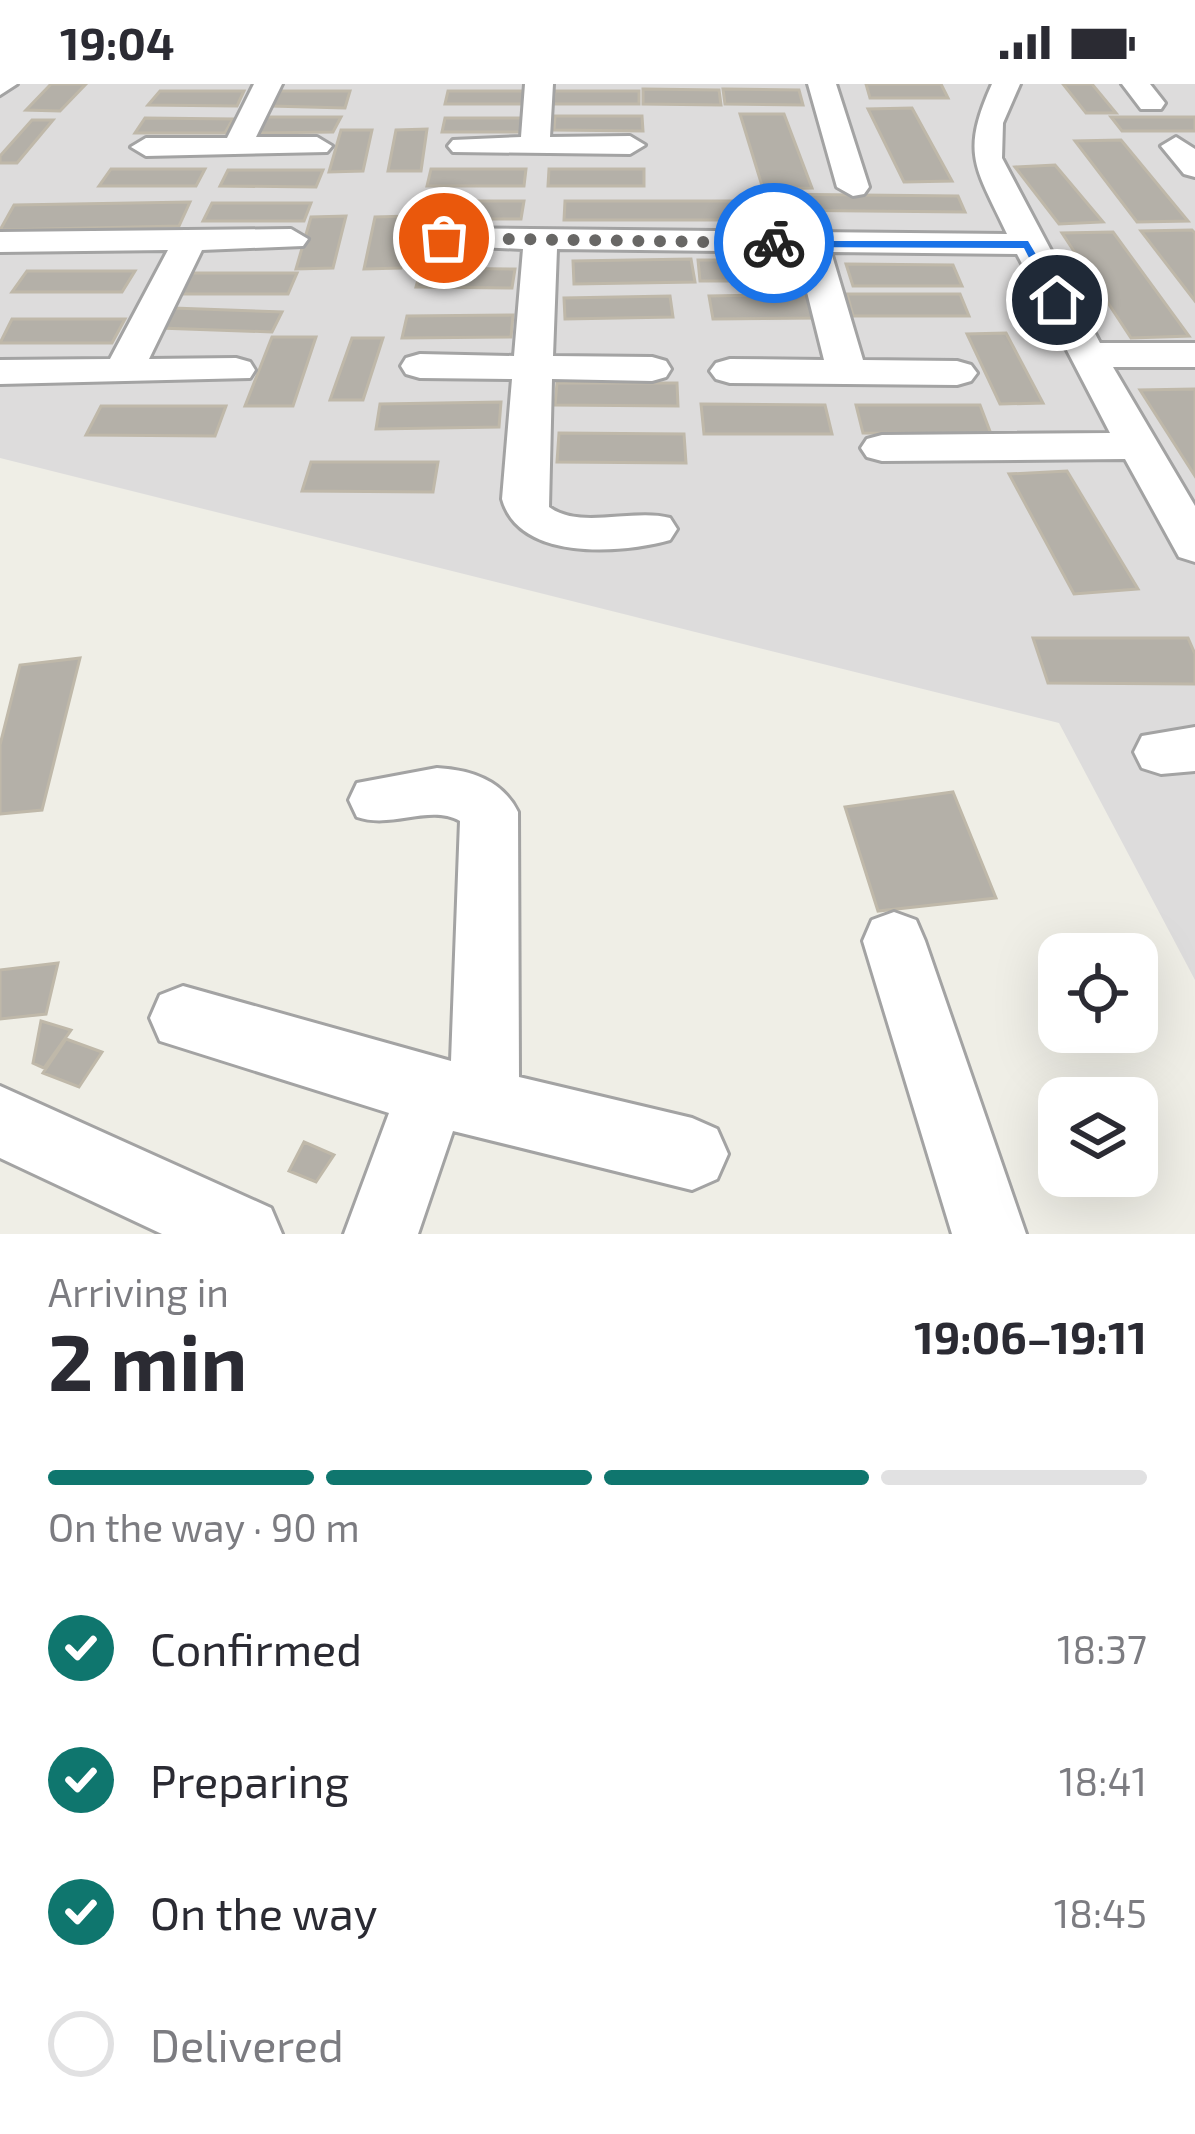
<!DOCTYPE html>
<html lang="en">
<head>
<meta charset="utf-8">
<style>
	:root { --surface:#fff; --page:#f2f2f3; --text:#2b2b33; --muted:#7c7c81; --line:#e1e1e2; --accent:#0f766e }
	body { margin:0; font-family:"Exo 2",sans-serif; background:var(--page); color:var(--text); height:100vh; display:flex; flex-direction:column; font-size:45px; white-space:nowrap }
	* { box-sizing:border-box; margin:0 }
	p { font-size:39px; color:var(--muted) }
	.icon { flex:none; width:66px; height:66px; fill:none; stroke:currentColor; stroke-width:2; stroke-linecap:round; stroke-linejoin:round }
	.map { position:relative; height:1150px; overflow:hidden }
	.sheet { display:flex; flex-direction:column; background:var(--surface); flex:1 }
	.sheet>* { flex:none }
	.controls { position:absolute; left:1038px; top:849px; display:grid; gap:24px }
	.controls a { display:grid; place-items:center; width:120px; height:120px; border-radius:24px; background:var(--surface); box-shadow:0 12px 48px #0002; font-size:60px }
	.pin { position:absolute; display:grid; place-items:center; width:102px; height:102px; color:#fff; margin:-51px; border:6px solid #fff; border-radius:50%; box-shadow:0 3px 12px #0007 }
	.courier { position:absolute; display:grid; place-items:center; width:120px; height:120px; margin:-60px; border:9px solid #1a73e8; border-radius:50%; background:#fff; color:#222; box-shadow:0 3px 15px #0007 }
	.headline em { font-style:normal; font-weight:700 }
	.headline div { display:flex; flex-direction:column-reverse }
	.headline { display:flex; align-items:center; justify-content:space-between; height:204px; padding:0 48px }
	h1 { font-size:78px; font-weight:700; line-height:90px }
	.bar { display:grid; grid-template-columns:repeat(4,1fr); gap:18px 12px; align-content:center; height:144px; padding:0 48px }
	.bar i { height:15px; border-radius:9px; background:var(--line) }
	.bar .active { background:var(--accent) }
	.bar p { grid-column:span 4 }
	ol { padding:0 48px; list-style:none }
	li { display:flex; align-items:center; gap:36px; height:132px }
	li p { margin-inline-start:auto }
	li .icon { padding:12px; border-radius:50%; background:var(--accent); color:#fff; stroke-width:4 }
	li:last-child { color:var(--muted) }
	li i { width:66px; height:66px; border:6px solid var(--line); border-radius:50% }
	.status { display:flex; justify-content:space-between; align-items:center; height:84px; padding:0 60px; background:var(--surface); direction:ltr }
	.status svg { height:33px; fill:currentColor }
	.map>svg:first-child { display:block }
	.residential { fill:#dddcdc }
	.building { fill:#b4b0a8; stroke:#bfb8a9; stroke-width:3 }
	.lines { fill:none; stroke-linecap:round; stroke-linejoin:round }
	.minor-casing { stroke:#a3a3a3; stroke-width:6 }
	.minor { fill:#fff; fill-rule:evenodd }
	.route { fill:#1a73e8 }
	.done { stroke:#686765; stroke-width:12; stroke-dasharray:0 21.6 }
</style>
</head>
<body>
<div class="status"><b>19:04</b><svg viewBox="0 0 49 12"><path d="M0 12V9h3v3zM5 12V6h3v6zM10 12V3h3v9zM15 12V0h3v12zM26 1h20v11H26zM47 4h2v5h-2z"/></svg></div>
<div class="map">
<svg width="1195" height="1150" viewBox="0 0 1195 1150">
	<rect width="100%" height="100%" fill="#efeee6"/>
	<path class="residential" d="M0 0H1195V896L1059 639 0 374Z"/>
	<path class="building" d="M51 0H86L60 27 26 26Z
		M866 0H941L948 14H870Z
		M1063 0H1092L1116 29H1086Z
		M643 5 719 6 721 21 643 20Z
		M723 5 799 6 803 21 725 20Z
		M160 7H244L237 22 148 21Z
		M280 7H350L345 24 272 22Z
		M448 7H533L531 20H445Z
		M555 7H639V20H553Z
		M912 24 952 97 904 98 868 25Z
		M740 30H784L812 104 763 105Z
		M555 32H642L643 47 554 46Z
		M266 33H341L333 48 259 49Z
		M1111 33H1195V47H1122Z
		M145 34 233 35 225 49H135Z
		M445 34H533L531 48H442Z
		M32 36H53L17 79H0V72Z
		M427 45 421 87H388L396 46Z
		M341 46H372L363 87 329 88Z
		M1121 56 1188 137 1137 138 1075 57Z
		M1055 81 1103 138 1059 140 1015 83Z
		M111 85H205L196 102H99Z
		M431 85H526L524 102H427Z
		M549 85H644V102H548Z
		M228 86H323L316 103 220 102Z
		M758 110 958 112 965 128 760 126Z
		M425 117H524L521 135H421Z
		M565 117H739L743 136H564Z
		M190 118 179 142 0 146 14 121Z
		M212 119H311L304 137H203Z
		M346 132 333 184 296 185 311 133Z
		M410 132 401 184 364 185 375 133Z
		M1192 146 1195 149V217L1141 147Z
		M1113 148 1189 252 1131 254 1062 149Z
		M691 175 695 198 574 200 573 177Z
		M698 176H804L809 197H700Z
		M846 180 953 181 962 202H853Z
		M421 184 515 185 512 204 416 203Z
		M27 187H135L122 208H12Z
		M189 189H297L288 210H178Z
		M813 210 820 234 713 235 709 212Z
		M847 210H960L969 232H853Z
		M670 212 673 233 565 235 564 214Z
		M173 224 282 228 272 248 161 244Z
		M513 231 511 253 402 254 407 232Z
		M12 235H125L112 259H0Z
		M1006 249 1043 319 1000 320 967 250Z
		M272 253H316L293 322H245Z
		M352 254H383L363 316H330Z
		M557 299H677L678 322 555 321Z
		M1195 305V392L1140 306Z
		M501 318 499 343 376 345 380 320Z
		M701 320 825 321 832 350H704Z
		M856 321H980L991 350 863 349Z
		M101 322H226L215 352 86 351Z
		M559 349 684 350 686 379 557 378Z
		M311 378H438L433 408 302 407Z
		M1067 387 1138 505 1074 510 1009 390Z
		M1033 554H1188L1195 570V600L1048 599Z
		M80 574 42 726 0 730V661L20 581Z
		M953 708 996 814 878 827 845 723Z
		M58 879 46 930 0 935V886Z
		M41 937 71 946 44 984 33 979Z
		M66 955 102 968 79 1003 43 989Z
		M304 1058 334 1071 316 1098 289 1087Z"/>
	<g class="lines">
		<defs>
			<path id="minor" d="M0 0H17L0 11Z
				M254 0H282L256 53H317L332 62 327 68 146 72 131 63 146 54H227Z
				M525 0H553L550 53 630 52 645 61 630 70 453 68 448 62 453 56 521 53Z
				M808 0H836L869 103 864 110 853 112 837 103Z
				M992 0H1020L1003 39 1002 74 1100 259H1195V283H1113L1195 422V478L1179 473 1125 375 882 377 867 373 861 364 867 355 882 351 1110 349 1017 170 831 168 863 276 957 277 971 281 977 289 971 297 957 301 730 299 716 295 710 287 716 279 730 275 824 276 797 168 557 165 553 272 652 273 666 277 671 285 666 293 652 297 552 295 549 423C580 446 633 424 670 434L677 445 670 456C620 470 519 477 502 415L512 295 420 294 406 290 401 282 406 274 420 270 514 272 523 165 432 161 427 154 444 144 1007 150C976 83 960 71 992 0Z
				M1122 0H1150L1165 19 1161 25H1141Z
				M1176 53 1195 65V93L1184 90 1161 62Z
				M291 145 308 155 303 162 202 166 149 275 236 274 250 278 255 286 250 294 0 300V276L110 275 168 166 0 168V148Z
				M1195 643V687L1161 690 1142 684 1134 668 1142 652Z
				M437 684C471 686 502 696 518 728L519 993 692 1034 717 1045 728 1070 717 1095 692 1106 453 1047 418 1150H344L389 1029 160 957 150 934 160 911 183 902 451 977 460 737C430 720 392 745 357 733L349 716 357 699Z
				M894 828 916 836 925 857 1026 1150H952L863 857 872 836Z
				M0 1002 271 1124 282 1150H162L0 1074Z"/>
		</defs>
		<use href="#minor" class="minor-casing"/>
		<use href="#minor" class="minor"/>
	</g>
	<path class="route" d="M770 157H1028L1063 216 1052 219 1024 164 774 163Z"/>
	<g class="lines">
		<path class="done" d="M444 154 774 159"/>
	</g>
</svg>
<div class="controls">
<a><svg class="icon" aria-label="locate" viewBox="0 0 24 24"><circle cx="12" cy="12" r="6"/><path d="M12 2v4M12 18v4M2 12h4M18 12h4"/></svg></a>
<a><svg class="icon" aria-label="layers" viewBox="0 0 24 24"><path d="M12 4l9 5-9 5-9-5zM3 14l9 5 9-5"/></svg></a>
</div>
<div class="pin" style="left:444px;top:154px;background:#ea580c"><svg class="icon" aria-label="bag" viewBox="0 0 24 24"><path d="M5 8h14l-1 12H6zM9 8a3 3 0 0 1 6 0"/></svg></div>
<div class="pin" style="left:1057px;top:216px;background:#1f2937"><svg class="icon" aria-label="home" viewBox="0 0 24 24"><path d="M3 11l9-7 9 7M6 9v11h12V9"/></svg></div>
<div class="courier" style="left:774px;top:159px"><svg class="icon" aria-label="bike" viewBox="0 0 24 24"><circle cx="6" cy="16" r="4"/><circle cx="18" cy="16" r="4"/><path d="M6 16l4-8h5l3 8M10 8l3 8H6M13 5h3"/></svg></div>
</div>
<section class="sheet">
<div class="headline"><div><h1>2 min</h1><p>Arriving in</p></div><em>19:06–19:11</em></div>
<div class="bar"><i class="active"></i><i class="active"></i><i class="active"></i><i></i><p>On the way · 90 m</p></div>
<ol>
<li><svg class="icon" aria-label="check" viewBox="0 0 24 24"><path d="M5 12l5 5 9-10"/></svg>Confirmed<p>18:37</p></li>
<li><svg class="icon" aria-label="check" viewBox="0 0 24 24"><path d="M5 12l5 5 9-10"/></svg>Preparing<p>18:41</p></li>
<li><svg class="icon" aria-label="check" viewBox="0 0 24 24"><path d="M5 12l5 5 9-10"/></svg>On the way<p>18:45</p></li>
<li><i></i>Delivered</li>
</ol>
</section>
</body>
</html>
